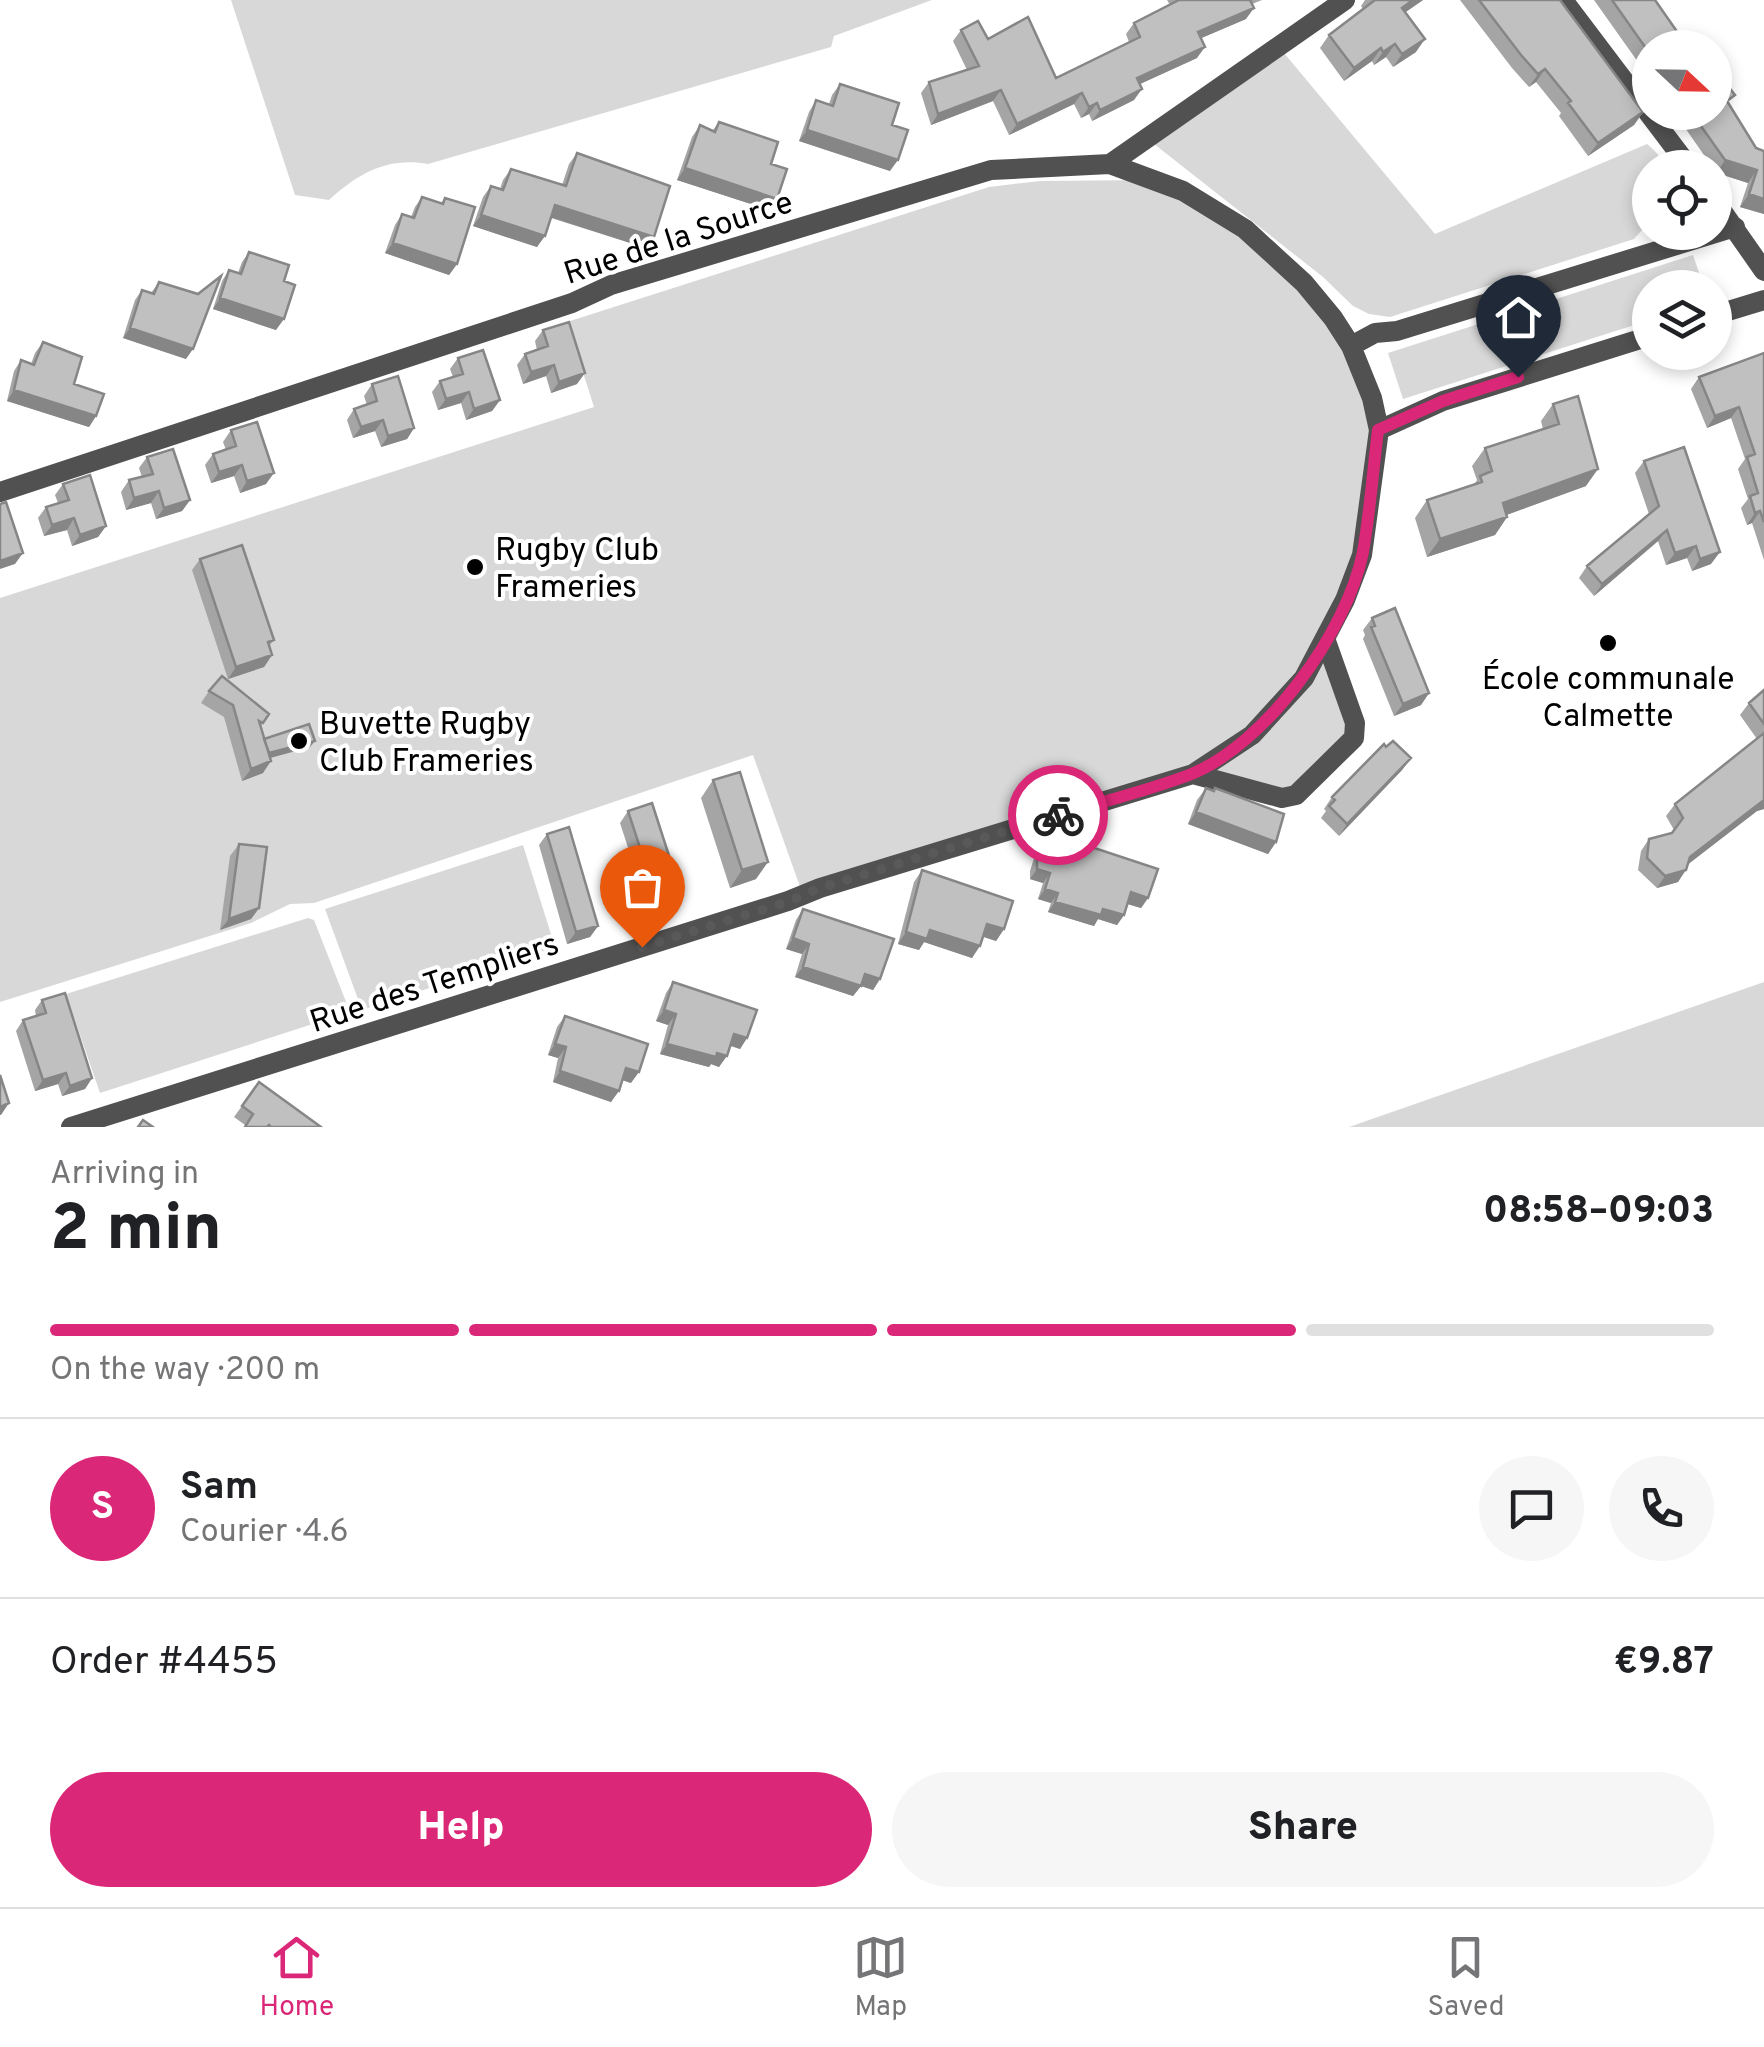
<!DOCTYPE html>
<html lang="en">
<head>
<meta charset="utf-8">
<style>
	:root { --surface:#fff; --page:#f6f6f6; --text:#202124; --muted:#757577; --line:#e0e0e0; --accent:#db2777 }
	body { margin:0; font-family:Overpass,sans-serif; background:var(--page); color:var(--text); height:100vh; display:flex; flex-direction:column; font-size:38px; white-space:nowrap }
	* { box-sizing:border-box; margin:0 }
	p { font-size:32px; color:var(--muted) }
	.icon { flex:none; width:55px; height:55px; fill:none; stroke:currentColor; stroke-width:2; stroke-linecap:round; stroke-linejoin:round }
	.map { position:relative; height:1127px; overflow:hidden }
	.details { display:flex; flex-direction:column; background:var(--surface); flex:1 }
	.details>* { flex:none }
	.needle { width:65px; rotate:112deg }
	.controls { position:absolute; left:1632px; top:30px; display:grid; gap:20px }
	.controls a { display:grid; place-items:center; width:100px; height:100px; border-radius:50%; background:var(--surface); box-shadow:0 5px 15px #0003; font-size:50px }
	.pin { position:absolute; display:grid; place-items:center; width:85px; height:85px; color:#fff; margin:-102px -42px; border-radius:50% 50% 50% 0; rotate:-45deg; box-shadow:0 0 10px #0007 }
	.pin .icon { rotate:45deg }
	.courier { position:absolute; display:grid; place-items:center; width:100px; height:100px; margin:-50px; border:8px solid #db2777; border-radius:50%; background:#fff; color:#222; box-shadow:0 2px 12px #0007 }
	.overview em { font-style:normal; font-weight:800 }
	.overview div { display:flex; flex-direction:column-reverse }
	.overview { display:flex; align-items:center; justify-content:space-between; height:170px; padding:0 50px }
	h1 { font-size:65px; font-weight:800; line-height:75px }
	.bar { display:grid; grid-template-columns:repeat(4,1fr); gap:15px 10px; align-content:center; height:120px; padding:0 50px }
	.bar i { height:12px; border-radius:8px; background:var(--line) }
	.bar .on { background:var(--accent) }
	.bar p { grid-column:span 4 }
	.line { display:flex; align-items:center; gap:25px; padding:0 50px; border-top:2px solid var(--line) }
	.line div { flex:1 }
	.round { display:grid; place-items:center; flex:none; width:105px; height:105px; border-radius:52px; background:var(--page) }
	.action { display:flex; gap:20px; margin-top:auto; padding:20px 50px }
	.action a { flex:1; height:115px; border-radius:60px; background:var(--accent); color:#fff; font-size:40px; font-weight:800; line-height:115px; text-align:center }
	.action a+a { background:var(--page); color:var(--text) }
	.tab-bar { display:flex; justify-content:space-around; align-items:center; height:140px; border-top:2px solid var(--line); background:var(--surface); font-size:28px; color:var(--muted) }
	.tab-bar a { display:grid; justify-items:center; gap:5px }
	.tab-bar .on { color:var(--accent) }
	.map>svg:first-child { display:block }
	.green { fill:#d8d8d8 }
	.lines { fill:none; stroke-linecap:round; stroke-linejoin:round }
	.street { stroke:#515151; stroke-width:20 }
	.wall { fill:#a5a5a5 }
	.shaded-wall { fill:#868686 }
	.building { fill:#c0c0c0; stroke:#868686; stroke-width:2.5 }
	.done { stroke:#595959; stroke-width:10; stroke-dasharray:0 18 }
	.route { stroke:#db2777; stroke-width:12 }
	.poi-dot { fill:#000; stroke:#fff; stroke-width:4 }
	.labels { text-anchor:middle; stroke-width:8; stroke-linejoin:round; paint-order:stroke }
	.street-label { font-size:32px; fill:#000; stroke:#fff }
	.poi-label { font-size:32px; fill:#000; stroke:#fff; text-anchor:start }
</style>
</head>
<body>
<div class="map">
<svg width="1764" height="1127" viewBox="0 0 1764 1127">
	<rect width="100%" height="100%" fill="#fff"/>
	<path class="green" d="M231 0H932L834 36 831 47 428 164C387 157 359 173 329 200L295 195Z
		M1279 47 1435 234 1647 144C1655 151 1662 156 1662 167L1650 168V221L1634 239 1390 317 1369 314 1353 306 1323 277 1149 140Z
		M1148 180 1183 191 1304 283 1372 398 1362 555 1326 641 1355 723 1296 795 1193 774 803 895 753 755 314 903 290 904 251 923 0 1002V598L594 407 567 322 989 187 1040 181Z
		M1693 255 1704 287 1650 288V320L1403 399 1388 353Z
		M523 845 555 947 362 1010 325 909Z
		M308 918 314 920 350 1012 100 1093 66 994Z
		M1764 982V1127H1349Z"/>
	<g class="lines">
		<path class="street" d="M1563 0 1690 168
			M1715 201 1764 271
			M1715 315 1764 300
			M1351 346 1375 333 1397 331 1735 227
			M1379 430 1443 401 1650 336
			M0 492 572 303 611 285 991 170 1110 164 1345 0
			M1193 774 1282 798 1296 795 1354 738 1355 723 1326 641
			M71 1127 788 901 820 888 1193 774 1252 735 1304 678 1345 600 1362 555 1379 430 1372 398 1351 346 1333 318 1304 283 1245 229 1183 191 1110 164"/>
	</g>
	<path class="wall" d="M1167 0H1262L1252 4 1246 19 1201 38 1197 58 1140 84 1134 100 1092 121 1089 114 1081 118 1074 104 1009 135 993 101 931 125 921 93 929 82 967 70 953 41 961 30 988 39 1056 78 1129 42 1126 34 1134 23 1170 5Z
		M1365 0H1423L1405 12 1416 52 1393 67 1386 57 1374 65 1372 61 1344 81 1320 48 1329 35 1363 9 1361 6Z
		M1460 0H1560L1643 112 1634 125 1588 156 1559 116 1561 113 1536 82 1529 87 1512 68Z
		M1594 0H1655L1650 48V79Z
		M840 84 892 125 890 171 799 141 809 112 816 100 829 104 832 95Z
		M1729 104 1756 148 1764 151V214L1740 207 1748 183 1717 173 1715 168H1713L1674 112H1715Z
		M719 122 771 164 769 210 677 180 692 137 700 125 713 130Z
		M577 153 654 237 646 248 551 218 537 247 473 226 483 197 491 186 500 189 503 180 511 169 562 185 569 164Z
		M422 197 441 203 445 198 457 264 449 275 385 253 395 225 402 214 411 217 415 207Z
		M249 252 284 281 276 330 213 309 222 281 229 270 238 273 242 262Z
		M159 282 186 359 123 338 135 300 142 290 151 293Z
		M543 330 577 384 551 393 546 376 523 384 517 365 525 354 537 350 535 341Z
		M43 342 96 416 89 427 7 401 14 371 21 360 31 364 35 353Z
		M1764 353V560L1752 523 1747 525 1741 508 1748 499 1738 469 1745 459 1731 418 1707 428 1691 389 1699 377Z
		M458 358 500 400 492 411 466 420 461 403 438 410 432 392 440 381 453 377 450 369Z
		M372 384 414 428 407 439 381 447 375 431 353 438 347 420 354 409 367 405 364 396Z
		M1553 404 1586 486 1506 515 1507 517 1495 535 1427 557 1415 518 1427 500 1474 485 1477 480 1472 466 1485 448 1543 429 1541 421Z
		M231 430 266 484 240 493 234 476 211 483 205 465 213 454 226 450 223 442Z
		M147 457 190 500 182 511 156 519 151 503 126 510 121 492 129 480 142 477 139 468Z
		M1644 461 1711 564 1692 571 1687 558 1666 565 1658 541 1594 596 1579 578 1587 566 1649 514 1635 473Z
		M63 484 106 526 98 537 72 546 67 530 44 536 38 518 46 507 58 503 55 495Z
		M200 559 274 640 269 646 272 655 264 667 228 679 192 570Z
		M1372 618 1429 693 1421 705 1394 716 1363 639 1365 635 1363 630Z
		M1764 690V809L1757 811 1688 864 1678 882 1657 888 1638 870 1641 851 1649 839 1672 833 1674 830 1666 816 1675 804 1757 739 1740 715 1749 703Z
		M209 691 269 714 260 727 264 739 310 747 270 758 263 773 242 781 224 717 201 703Z
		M1386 747 1411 758 1402 770 1339 836 1321 818 1326 811 1324 809 1332 797Z
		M713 780 756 879 730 888 701 798Z
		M1206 788 1276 842 1268 854 1188 824 1197 800Z
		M628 811 681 893 673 904 649 912 620 823Z
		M1046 832 1148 898 1141 908 1128 904 1124 915 1117 925 1098 919 1094 926 1048 912 1051 903 1038 899 1043 883 1030 879V871L1039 842Z
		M547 834 598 926 590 937 567 944 539 845Z
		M239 844 259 908 251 919 220 930 230 856Z
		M922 870 1004 929 996 941 983 937 972 958 924 942 919 950 898 944 914 882Z
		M803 909 880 979 873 990 861 986 853 996 795 977 802 954 786 949 796 920Z
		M673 982 747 1038 740 1049 730 1046 719 1067 711 1064 709 1067 660 1054 668 1025 656 1021 666 993Z
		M42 1000 92 1078 85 1089 62 1096 58 1084 35 1091 16 1031 23 1020 36 1016 35 1010Z
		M565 1016 631 1083 622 1080 611 1102 553 1082 558 1058 548 1055 557 1027Z
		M259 1082 321 1127H244L245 1125 234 1117Z"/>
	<path class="shaded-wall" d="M1413 0H1423L1393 21 1402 8Z
		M1254 8 1246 19 1190 43 1198 32Z
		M1425 39 1416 52 1393 67 1402 54Z
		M1395 44 1386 57 1374 65 1383 52Z
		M1205 47 1197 58 1129 89 1137 78Z
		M1381 48 1372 61 1344 81 1354 68Z
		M1545 69 1536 82 1529 87 1538 74Z
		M1142 89 1134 100 1092 121 1100 110Z
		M1001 90 993 101 931 125 938 114Z
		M1082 93 1074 104 1009 135 1017 124Z
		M1097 103 1089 114 1081 118 1089 107Z
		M1643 112 1634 125 1588 156 1598 143Z
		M807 130 898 160 890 171 799 141Z
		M1725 160 1757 170 1748 183 1717 173Z
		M685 168 777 199 769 210 677 180Z
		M1749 194 1764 199V214L1740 207Z
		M555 205 654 237 646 248 547 216Z
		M481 215 545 236 537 247 473 226Z
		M393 243 457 264 449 275 385 253Z
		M220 298 284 319 276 330 213 309Z
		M130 328 193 349 186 359 123 338Z
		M554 365 546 376 523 384 531 372Z
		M585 373 577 384 551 393 559 382Z
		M14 390 96 416 89 427 7 401Z
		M469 392 461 403 438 410 446 399Z
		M500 400 492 411 466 420 474 409Z
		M1739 407 1731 418 1707 428 1715 416Z
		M383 420 375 431 353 438 361 427Z
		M414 428 407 439 381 447 388 436Z
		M242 465 234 476 211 483 219 472Z
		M1598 469 1586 486 1490 521 1503 503Z
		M274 473 266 484 240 493 247 481Z
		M159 491 151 503 126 510 134 498Z
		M190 500 182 511 156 519 164 508Z
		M1760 511 1752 523 1747 525 1755 513Z
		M1507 517 1495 535 1427 557 1440 539Z
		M74 518 67 530 44 536 52 525Z
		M106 526 98 537 72 546 80 535Z
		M1667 530 1658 541 1594 596 1602 584Z
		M1696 546 1687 558 1666 565 1675 553Z
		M1720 552 1711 564 1692 571 1700 559Z
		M23 553 15 564 0 569V561Z
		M272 655 264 667 228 679 236 667Z
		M1429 693 1421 705 1394 716 1403 704Z
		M315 741 310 747 259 761 264 755Z
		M1411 758 1402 770 1339 836 1347 824Z
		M271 761 263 773 242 781 251 769Z
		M1764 800V809L1757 811 1682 869 1690 857Z
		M1196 812 1276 842 1268 854 1188 824Z
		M768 862 756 879 730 888 742 870Z
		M1037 869 1050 873 1043 883 1030 879Z
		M1686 870 1678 882 1657 888 1665 876Z
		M1045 889 1058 893 1051 903 1038 899Z
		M1131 892 1148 898 1141 908 1124 903Z
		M681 893 673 904 649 912 657 900Z
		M1055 902 1103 909 1124 915 1117 925 1098 919 1094 926 1048 912Z
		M259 908 251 919 220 930 229 919Z
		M987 924 1004 929 996 941 979 935Z
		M598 926 590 937 567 944 576 932Z
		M930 930 980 946 972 958 924 942 919 950 898 944 906 932Z
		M793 938 809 944 802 954 786 949Z
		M803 967 865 974 880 979 873 990 861 986 853 996 795 977Z
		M664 1010 676 1014 668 1025 656 1021Z
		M734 1034 747 1038 740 1049 727 1044Z
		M555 1044 566 1047 558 1058 548 1055Z
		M667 1044 717 1053 727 1056 719 1067 711 1064 709 1067 660 1054Z
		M626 1068 639 1072 631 1083 619 1079Z
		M560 1071 619 1091 611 1102 553 1082Z
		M66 1073 58 1084 35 1091 43 1080Z
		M92 1078 85 1089 62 1096 70 1086Z
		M9 1103 1 1115H0V1107Z"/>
	<path class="building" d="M1179 0H1250L1254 8 1198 32 1205 47 1137 78 1142 89 1100 110 1097 103 1089 107 1082 93 1017 124 1001 90 938 114 929 82 979 66 961 30 978 21 988 39 1028 17 1056 78 1140 37 1134 23Z
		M1375 0H1413L1402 8 1425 39 1402 54 1395 44 1383 52 1381 48 1354 68 1329 35Z
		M1479 0H1560L1643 112 1598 143 1568 103 1571 101 1545 69 1538 74 1521 55Z
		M1612 0H1655L1678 33 1675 35 1684 48H1650V54Z
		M1715 71 1724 81 1735 95 1727 101 1756 148 1764 151V199L1749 194 1757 170 1725 160 1691 112H1715Z
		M840 84 899 103 892 125 908 130 898 160 807 130 816 100 833 106Z
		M719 122 778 142 771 164 787 169 777 199 685 168 700 125 715 132Z
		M577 153 670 186 654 237 555 205 545 236 481 215 491 186 503 190 511 169 566 186Z
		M422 197 443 204 445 198 475 207 457 264 393 243 402 214 414 218Z
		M249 252 289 265 284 281 295 285 284 319 220 298 229 270 241 274Z
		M221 276 193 349 130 328 142 290 154 294 159 282 198 294Z
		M569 322 585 373 559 382 554 365 531 372 525 354 548 346 543 330Z
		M43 342 82 357 74 384 104 394 96 416 14 390 21 360 34 365Z
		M483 350 500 400 474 409 469 392 446 399 440 381 463 374 458 358Z
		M1764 353V522L1760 511 1755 513 1750 496 1758 493 1747 457 1755 454 1739 407 1715 416 1699 377Z
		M398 376 414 428 388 436 383 420 361 427 354 409 377 401 372 384Z
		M1578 396 1598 469 1503 503 1507 517 1440 539 1427 500 1482 482 1480 476 1492 471 1485 448 1559 424 1553 404Z
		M257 422 274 473 247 481 242 465 219 472 213 454 236 446 231 430Z
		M1684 447 1720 552 1700 559 1696 546 1675 553 1667 530 1602 584 1587 566 1659 506 1644 461Z
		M173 449 190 500 164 508 159 491 134 498 129 480 153 474 147 457Z
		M90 475 106 526 80 535 74 518 52 525 46 507 69 500 63 484Z
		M6 502 23 553 0 561V504Z
		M242 545 274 640 268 642 272 655 236 667 200 559Z
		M1395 608 1429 693 1403 704 1371 627 1375 626 1372 618Z
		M222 676 269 714 263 723 259 721 271 761 251 769 233 705 209 691Z
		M1764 690V724L1749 703Z
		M309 724 315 741 269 753 264 739Z
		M1764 733V800L1690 857 1686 870 1665 876 1647 858 1649 839 1672 833 1683 818 1675 804Z
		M1393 741 1411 758 1347 824 1329 806 1335 800 1332 797 1384 744 1386 747Z
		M740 772 768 862 742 870 713 780Z
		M1206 788 1214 791 1215 788 1284 814 1276 842 1196 812Z
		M652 803 681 893 657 900 628 811Z
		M569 827 598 926 576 932 547 834Z
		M1046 832 1158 869 1148 898 1131 892 1124 915 1103 909 1101 915 1055 902 1058 893 1045 889 1050 873 1037 869V861Z
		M239 844 267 847 259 908 229 919Z
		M922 870 1013 901 1004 929 987 924 980 946 930 930 927 939 906 932Z
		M803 909 894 939 880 979 865 974 861 986 803 967 809 944 793 938Z
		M673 982 757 1010 747 1038 734 1034 727 1056 717 1053 716 1057 667 1044 676 1014 664 1010Z
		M65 993 92 1078 70 1086 66 1073 43 1080 23 1020 46 1013 42 1000Z
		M565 1016 648 1044 639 1072 626 1068 619 1091 560 1071 566 1047 555 1044Z
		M0 1075 9 1103 0 1107Z
		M259 1082 321 1127H271L269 1125 267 1127H245L253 1114 242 1106Z
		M143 1120 153 1127H138Z"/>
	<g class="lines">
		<path class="done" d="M642 947 788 902 820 888 1058 815"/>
		<path class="route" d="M1058 815C1101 802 1147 791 1189 775 1266 745 1347 632 1363 552 1370 512 1373 470 1378 430L1443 401 1518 377"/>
	</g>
	<g class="poi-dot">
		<circle cx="475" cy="567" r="10"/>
		<circle cx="1608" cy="643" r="10"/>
		<circle cx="299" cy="741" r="10"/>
	</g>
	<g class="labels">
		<g class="street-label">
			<text transform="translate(678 237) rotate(-18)" y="11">Rue de la Source</text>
			<text transform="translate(434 982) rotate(-18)" y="11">Rue des Templiers</text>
		</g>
		<g class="poi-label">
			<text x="495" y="560">Rugby Club<tspan x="495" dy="37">Frameries</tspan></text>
			<text x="1608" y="689" text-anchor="middle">École communale<tspan x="1608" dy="37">Calmette</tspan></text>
			<text x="319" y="734">Buvette Rugby<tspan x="319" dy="37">Club Frameries</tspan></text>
		</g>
	</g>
</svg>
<div class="controls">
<a><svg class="needle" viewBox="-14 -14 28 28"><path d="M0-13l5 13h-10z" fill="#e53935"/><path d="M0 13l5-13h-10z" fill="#757577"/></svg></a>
<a><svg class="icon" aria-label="locate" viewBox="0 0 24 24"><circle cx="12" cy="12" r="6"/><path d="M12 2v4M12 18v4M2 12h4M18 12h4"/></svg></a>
<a><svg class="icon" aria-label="layers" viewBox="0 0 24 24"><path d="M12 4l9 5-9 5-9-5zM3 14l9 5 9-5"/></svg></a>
</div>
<div class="pin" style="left:642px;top:947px;background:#ea580c"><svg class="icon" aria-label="bag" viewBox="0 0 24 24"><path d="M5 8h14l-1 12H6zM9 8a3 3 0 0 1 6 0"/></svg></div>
<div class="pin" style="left:1518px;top:377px;background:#1f2937"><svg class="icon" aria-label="home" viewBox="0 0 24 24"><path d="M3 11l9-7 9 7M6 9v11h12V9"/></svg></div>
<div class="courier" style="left:1058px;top:815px"><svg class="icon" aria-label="bike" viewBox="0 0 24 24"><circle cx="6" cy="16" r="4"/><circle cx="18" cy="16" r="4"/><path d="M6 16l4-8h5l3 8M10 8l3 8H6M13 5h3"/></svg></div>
</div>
<section class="details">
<div class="overview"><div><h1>2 min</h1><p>Arriving in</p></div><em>08:58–09:03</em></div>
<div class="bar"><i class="on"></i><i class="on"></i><i class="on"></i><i></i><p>On the way · 200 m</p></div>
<div class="line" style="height:180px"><b class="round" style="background:var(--accent);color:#fff">S</b><div><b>Sam</b><p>Courier · 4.6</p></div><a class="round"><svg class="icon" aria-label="chat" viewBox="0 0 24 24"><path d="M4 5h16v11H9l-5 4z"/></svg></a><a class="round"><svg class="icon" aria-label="phone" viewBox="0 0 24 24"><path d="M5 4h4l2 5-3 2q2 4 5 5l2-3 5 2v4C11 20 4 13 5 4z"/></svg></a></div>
<div class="line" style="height:130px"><div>Order #4455</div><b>€9.87</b></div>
<div class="action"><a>Help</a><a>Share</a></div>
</section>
<nav class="tab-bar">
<a class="on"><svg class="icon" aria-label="home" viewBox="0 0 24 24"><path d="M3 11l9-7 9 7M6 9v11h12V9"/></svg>Home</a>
<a><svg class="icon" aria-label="map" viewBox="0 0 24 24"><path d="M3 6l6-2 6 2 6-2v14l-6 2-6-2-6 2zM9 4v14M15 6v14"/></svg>Map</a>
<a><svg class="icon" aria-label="saved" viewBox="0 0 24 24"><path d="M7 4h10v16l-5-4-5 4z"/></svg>Saved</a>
</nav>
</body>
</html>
